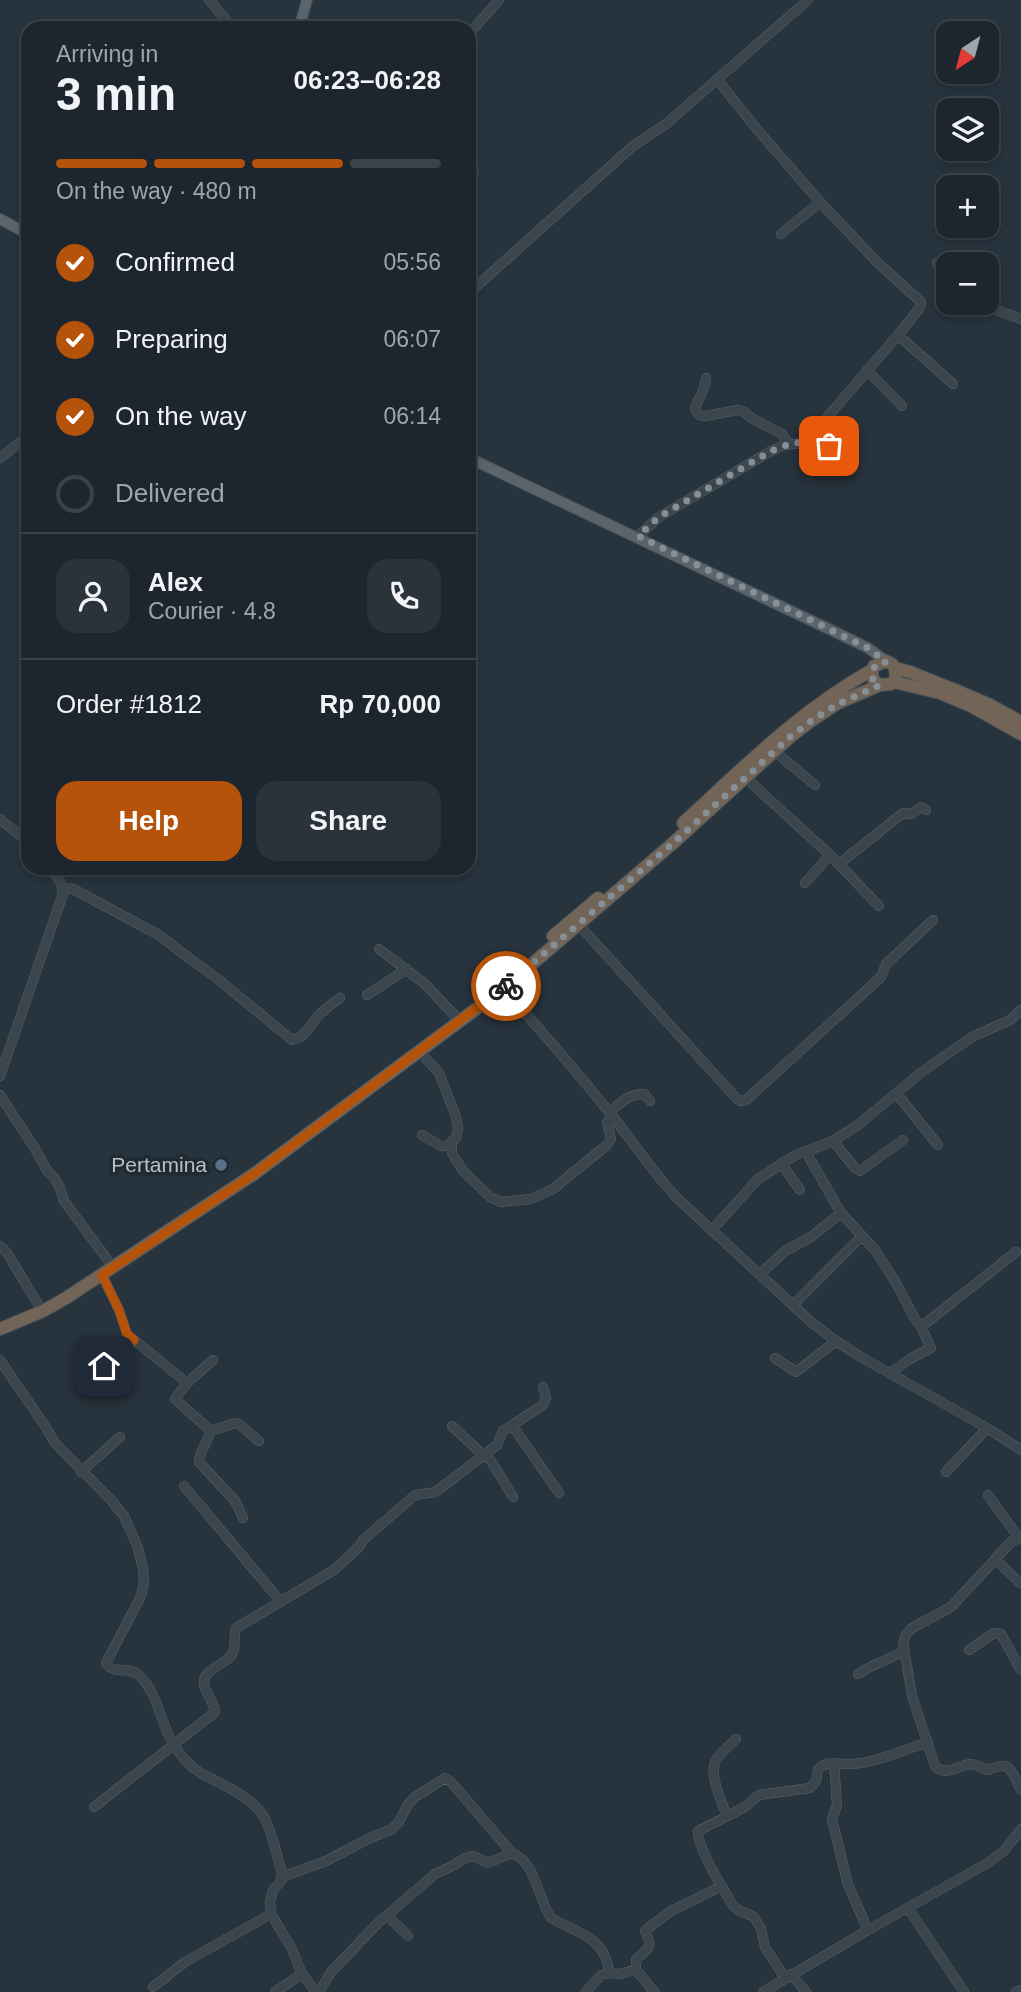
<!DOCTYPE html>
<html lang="en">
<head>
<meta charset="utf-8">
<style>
	:root { --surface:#1d262e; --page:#2a323a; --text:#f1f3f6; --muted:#a0a5aa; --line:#3b434a; --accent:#b45309 }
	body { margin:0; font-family:Arial,sans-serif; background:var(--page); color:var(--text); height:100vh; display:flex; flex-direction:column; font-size:26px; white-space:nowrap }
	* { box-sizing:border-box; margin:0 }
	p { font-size:23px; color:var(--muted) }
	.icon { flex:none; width:38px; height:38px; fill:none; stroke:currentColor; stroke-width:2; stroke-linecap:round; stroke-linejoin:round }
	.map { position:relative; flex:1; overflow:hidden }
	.drawer { position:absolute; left:21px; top:21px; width:455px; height:854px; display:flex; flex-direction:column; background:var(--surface); border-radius:21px; box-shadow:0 4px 10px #0003,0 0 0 2px var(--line) }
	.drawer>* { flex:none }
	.needle { width:46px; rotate:216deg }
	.tools { position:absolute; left:936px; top:21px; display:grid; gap:14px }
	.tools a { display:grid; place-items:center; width:63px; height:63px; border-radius:14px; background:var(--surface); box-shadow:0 4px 10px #0003,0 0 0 2px var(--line); font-size:35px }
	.pin { position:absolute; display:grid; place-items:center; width:60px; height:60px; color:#fff; margin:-30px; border-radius:14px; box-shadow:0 4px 10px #0006 }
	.courier { position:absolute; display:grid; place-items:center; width:70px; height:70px; margin:-35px; border:5px solid #b45309; border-radius:50%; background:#fff; color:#222; box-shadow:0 2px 9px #0007 }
	.overview em { font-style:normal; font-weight:600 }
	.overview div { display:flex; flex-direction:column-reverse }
	.overview { display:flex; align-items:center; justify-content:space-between; height:119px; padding:0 35px }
	h1 { font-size:46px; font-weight:600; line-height:52px }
	.bar { display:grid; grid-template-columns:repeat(4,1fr); gap:10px 7px; align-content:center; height:84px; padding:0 35px }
	.bar i { height:9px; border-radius:5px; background:var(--line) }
	.bar .on { background:var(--accent) }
	.bar p { grid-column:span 4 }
	.line { display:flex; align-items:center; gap:18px; padding:0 35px; border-top:2px solid var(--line) }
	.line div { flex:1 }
	.round { display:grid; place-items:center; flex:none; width:74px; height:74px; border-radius:21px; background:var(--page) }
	ol { padding:0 35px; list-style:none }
	li { display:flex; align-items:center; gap:21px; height:77px }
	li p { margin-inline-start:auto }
	li .icon { padding:7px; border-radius:50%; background:var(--accent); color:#fff; stroke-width:4 }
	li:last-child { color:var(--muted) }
	li i { width:38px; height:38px; border:4px solid var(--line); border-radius:50% }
	.action { display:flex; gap:14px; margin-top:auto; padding:14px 35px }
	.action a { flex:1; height:80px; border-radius:21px; background:var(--accent); color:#fff; font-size:28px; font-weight:600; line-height:80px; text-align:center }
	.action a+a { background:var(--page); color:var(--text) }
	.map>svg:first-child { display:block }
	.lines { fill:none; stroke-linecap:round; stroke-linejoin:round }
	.minor-casing { stroke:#58636b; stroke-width:10 }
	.major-casing { stroke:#444e56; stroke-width:12 }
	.highway-casing { stroke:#455058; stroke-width:14 }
	.minor { stroke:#3a454d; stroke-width:9 }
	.major { stroke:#59646d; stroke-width:10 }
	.highway { stroke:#726558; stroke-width:12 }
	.done { stroke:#858f97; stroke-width:7; stroke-dasharray:0 12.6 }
	.route { stroke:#b45309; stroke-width:9 }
	.service-dot { fill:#5c6f8a; stroke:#1f2a32; stroke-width:2.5 }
	.labels { text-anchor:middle; stroke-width:7; stroke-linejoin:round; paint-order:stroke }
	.poi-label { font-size:21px; fill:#b7c0c8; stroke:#1f2a32; text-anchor:end }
</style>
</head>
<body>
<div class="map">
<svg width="1021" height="1992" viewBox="0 0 1021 1992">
	<rect width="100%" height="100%" fill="#27333d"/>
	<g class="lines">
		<defs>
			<path id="minor" d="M209 0 233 28
				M302 19 313 28
				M469 34 499 0
				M469 159C476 168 474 176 469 186
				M781 234 820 202
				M937 263 948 275
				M469 293 633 146 666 124 808 0
				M977 303 1021 319
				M898 335 953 384
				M867 370 902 406
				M706 378C705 392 698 397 695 409L699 415 705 416 738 410 744 412 753 419 782 434 789 445
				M805 443 820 447 835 446
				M0 458 28 436
				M638 536 659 517 771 451 784 445 805 443 898 335 919 309 921 302 878 263 820 202 755 127 717 79
				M774 751 815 785
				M746 778 830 855 879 906
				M0 819 28 842
				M839 864 903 813 911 814 921 807 926 810
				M805 883 830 855
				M63 888 73 889 159 935 190 959 214 976 292 1040C307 1037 308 1027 317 1017 323 1010 332 1004 340 998
				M579 925 737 1099 741 1101 746 1100 881 977 886 964 933 920
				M379 949 425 984 456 1017
				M500 986C538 1026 575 1070 610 1113 632 1141 652 1171 677 1198L810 1321 836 1341 861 1357 987 1428 1021 1450
				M367 995 407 969
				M419 1051 439 1073 456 1117 458 1128 456 1138 447 1146H441L422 1135
				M0 1076 63 894 60 881 50 868
				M897 1094 938 1145
				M0 1095 34 1147 48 1172 54 1177 60 1188 64 1201 110 1263
				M609 1112C620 1104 629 1093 644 1094L650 1101
				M833 1141 855 1168 860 1171 903 1140
				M452 1143V1153L463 1171 490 1197 501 1202 531 1199 553 1189 607 1145 611 1139 607 1122 612 1117
				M806 1152 841 1213 875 1250 895 1281 915 1319 921 1327 1016 1252
				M781 1163 800 1190
				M712 1230 758 1179 794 1156 833 1141 858 1125 923 1071 972 1037 1010 1020 1021 1010
				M0 1246 7 1253 38 1304
				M760 1274 785 1251 811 1237 841 1213
				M102 1275 119 1310 127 1334 187 1383 175 1399 211 1431 199 1458V1462L235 1501 243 1518
				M793 1305 862 1236
				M775 1358 796 1372 836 1341
				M0 1360 45 1426 55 1443 111 1500 124 1516 138 1548 143 1569 144 1583 141 1596 106 1663C114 1676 129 1665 139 1675 159 1694 160 1725 175 1747 182 1757 192 1768 202 1774 223 1785 251 1796 264 1817 273 1834 277 1856 282 1874L281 1881 273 1890 270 1902 271 1914 292 1949 302 1974 316 1992
				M104 1365 134 1340
				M890 1373 910 1359 931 1348 921 1327
				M187 1383 213 1360
				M512 1425 559 1493
				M452 1426 484 1456
				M211 1431 235 1423 239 1424 259 1441
				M485 1455 491 1461 513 1497
				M81 1472 120 1437
				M946 1472 987 1428
				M184 1486 281 1602
				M988 1495 1019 1538
				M1021 1538 1012 1541 951 1607 912 1628 906 1635 903 1642 912 1696 935 1766C946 1777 957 1766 970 1764 976 1764 981 1768 987 1770 1014 1760 1009 1770 1021 1790
				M996 1560 1021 1584
				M969 1650 994 1633 1001 1634 1021 1670
				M858 1674 868 1668 905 1651
				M834 1763 837 1805 832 1819 848 1885 868 1930
				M94 1807 214 1713 215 1709C212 1702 208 1695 205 1688 198 1672 222 1666 231 1656 237 1648 233 1637 236 1628L334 1570 359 1547 363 1540 414 1496C422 1492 429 1495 437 1491L497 1445 503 1431 543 1405 546 1398 543 1387
				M727 1816C722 1803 708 1773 716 1760 721 1752 730 1745 736 1739
				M282 1877 326 1861 370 1838 392 1829 399 1822 408 1804 415 1797 445 1778 451 1782 512 1853
				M908 1908 964 1992
				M387 1915 408 1936
				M636 1970V1960C648 1948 654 1948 645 1931L648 1928 671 1911 722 1886
				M791 1974 806 1992
				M785 1978 765 1947 761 1929 754 1917C746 1912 738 1913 732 1904 723 1888 697 1848 698 1831L745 1807 759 1795 810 1788 816 1781 818 1769C830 1759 837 1765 851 1764 876 1763 903 1750 928 1742
				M153 1987 185 1962 271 1914
				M275 1992 302 1974
				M319 1992 331 1972 378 1923 435 1874 454 1865 465 1858 473 1856 488 1863 512 1853C537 1864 537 1897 551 1918 577 1933 606 1937 609 1973
				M586 1992 601 1975 609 1973 620 1974 634 1970C642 1973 647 1986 655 1992
				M763 1992 868 1930 986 1864 1004 1851 1021 1829
				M1016 1992 1021 1990"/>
			<path id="major" d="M299 28 307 0
				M0 219 28 234
				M469 458 831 630 868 648 886 661"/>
			<path id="highway" d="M895 668 896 679 891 684 880 685C872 681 870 674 874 666L886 661 892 664 895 668 910 672 955 690 990 705 1021 722
				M894 682 940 693 969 705 1021 734
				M683 823C743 768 800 710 872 670
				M553 936 598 898
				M0 1329 43 1311 66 1298 254 1174 503 989 672 844 790 737 811 721 838 703 880 685"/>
		</defs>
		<use href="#minor" class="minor-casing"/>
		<use href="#major" class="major-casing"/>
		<use href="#highway" class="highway-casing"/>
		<use href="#minor" class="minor"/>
		<use href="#major" class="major"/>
		<use href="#highway" class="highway"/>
	</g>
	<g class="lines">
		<path class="done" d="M506 986 672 844 790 737 811 721 838 704 880 685 873 679 872 670 878 663 886 662 868 648 638 536 659 517 771 451C781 447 795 441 806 443 814 445 819 447 829 446"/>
		<path class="route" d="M104 1366 134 1340 127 1334 119 1310 102 1275 254 1174 506 986"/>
	</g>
	<circle class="service-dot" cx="221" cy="1165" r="7"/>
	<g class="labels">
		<g class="poi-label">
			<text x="207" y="1172">Pertamina</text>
		</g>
	</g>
</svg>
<div class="tools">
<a><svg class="needle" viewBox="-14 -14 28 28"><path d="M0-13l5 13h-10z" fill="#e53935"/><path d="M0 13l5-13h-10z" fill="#a0a5aa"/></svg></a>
<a><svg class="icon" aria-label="layers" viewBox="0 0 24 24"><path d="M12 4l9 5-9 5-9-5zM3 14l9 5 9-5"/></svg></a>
<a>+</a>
<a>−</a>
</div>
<div class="pin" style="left:829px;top:446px;background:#ea580c"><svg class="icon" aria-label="bag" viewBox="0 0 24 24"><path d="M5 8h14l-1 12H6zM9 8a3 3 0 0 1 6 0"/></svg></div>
<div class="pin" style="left:104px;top:1366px;background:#1f2937"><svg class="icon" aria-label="home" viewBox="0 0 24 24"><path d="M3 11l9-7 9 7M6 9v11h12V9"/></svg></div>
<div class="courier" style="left:506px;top:986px"><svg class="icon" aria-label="bike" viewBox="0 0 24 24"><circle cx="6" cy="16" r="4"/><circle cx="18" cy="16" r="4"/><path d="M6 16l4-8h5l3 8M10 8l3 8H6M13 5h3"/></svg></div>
<section class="drawer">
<div class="overview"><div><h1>3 min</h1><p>Arriving in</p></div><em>06:23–06:28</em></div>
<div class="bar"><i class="on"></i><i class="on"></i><i class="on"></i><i></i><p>On the way · 480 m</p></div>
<ol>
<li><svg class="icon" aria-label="check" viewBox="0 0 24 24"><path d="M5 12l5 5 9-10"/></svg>Confirmed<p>05:56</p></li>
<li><svg class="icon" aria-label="check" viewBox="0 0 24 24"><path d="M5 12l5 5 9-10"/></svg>Preparing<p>06:07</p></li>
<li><svg class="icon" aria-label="check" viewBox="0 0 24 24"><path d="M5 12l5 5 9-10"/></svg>On the way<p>06:14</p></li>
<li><i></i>Delivered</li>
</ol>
<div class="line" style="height:126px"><a class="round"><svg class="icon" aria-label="person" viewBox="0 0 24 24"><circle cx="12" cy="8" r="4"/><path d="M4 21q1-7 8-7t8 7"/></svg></a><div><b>Alex</b><p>Courier · 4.8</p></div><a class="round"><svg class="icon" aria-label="phone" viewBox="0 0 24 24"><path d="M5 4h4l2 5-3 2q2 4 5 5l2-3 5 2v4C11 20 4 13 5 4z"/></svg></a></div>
<div class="line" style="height:91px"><div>Order #1812</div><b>Rp 70,000</b></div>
<div class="action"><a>Help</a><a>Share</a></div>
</section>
</div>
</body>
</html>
